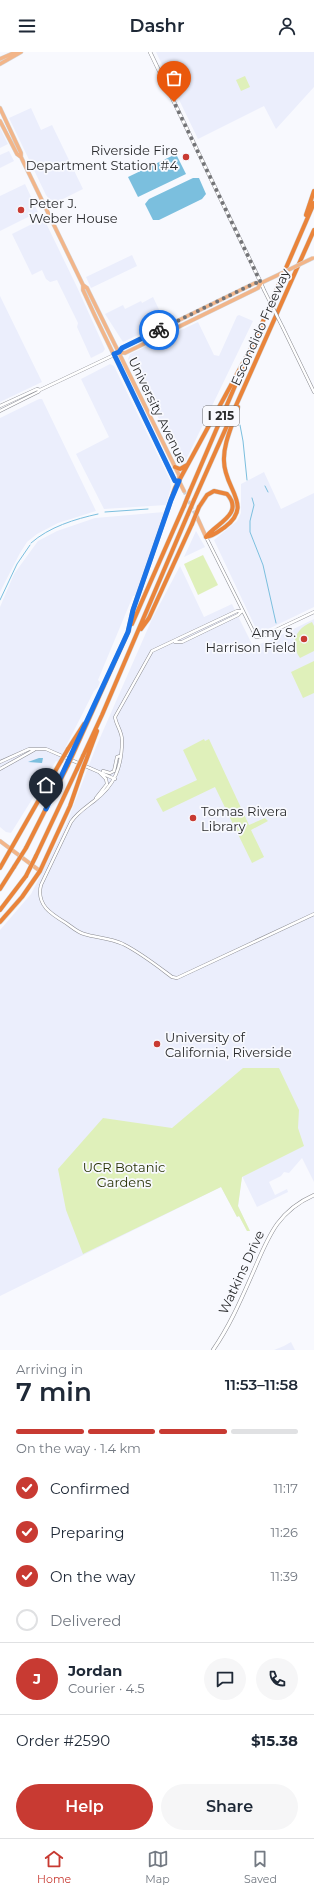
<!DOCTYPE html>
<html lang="en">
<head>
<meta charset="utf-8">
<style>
	:root { --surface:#fff; --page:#f6f6f7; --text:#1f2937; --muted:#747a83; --line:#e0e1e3; --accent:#c83a32 }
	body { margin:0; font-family:Montserrat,sans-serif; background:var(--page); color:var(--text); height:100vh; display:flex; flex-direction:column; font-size:15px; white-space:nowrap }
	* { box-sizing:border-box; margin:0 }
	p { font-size:13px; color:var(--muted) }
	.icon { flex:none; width:22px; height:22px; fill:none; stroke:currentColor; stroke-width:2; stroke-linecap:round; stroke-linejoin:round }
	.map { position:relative; height:1298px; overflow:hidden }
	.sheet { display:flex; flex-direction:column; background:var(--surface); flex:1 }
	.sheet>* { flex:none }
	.pin { position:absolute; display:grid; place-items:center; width:34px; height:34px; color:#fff; margin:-41px -17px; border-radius:50% 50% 50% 0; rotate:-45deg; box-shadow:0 0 4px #0007 }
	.pin .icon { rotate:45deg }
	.courier { position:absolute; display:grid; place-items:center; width:40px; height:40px; margin:-20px; border:3px solid #1a73e8; border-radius:50%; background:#fff; color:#222; box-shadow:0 1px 5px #0007 }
	.headline em { font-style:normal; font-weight:600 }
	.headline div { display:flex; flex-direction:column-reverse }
	.headline { display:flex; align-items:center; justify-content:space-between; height:68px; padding:0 16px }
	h1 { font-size:26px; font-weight:600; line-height:30px }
	.bar { display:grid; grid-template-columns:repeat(4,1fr); gap:6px 4px; align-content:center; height:48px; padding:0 16px }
	.bar i { height:5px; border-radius:3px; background:var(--line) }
	.bar .active { background:var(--accent) }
	.bar p { grid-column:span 4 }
	.line { display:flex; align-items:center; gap:10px; padding:0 16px; border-top:1px solid var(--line) }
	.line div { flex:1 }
	.round { display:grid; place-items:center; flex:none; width:42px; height:42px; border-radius:21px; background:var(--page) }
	ol { padding:0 16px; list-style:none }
	li { display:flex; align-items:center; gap:12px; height:44px }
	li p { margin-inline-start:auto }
	li .icon { padding:4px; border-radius:50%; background:var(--accent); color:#fff; stroke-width:4 }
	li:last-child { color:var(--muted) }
	li i { width:22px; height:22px; border:2px solid var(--line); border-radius:50% }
	.action { display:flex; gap:8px; margin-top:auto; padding:8px 16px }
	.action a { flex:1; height:46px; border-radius:24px; background:var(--accent); color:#fff; font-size:16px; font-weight:600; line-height:46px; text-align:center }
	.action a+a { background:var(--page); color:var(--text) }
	header { display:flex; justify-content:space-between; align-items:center; height:52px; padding:0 16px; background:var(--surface); font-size:18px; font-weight:600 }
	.tabs { display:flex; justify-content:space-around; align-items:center; height:56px; border-top:1px solid var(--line); background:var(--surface); font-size:11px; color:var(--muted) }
	.tabs a { display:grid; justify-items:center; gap:2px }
	.tabs .active { color:var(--accent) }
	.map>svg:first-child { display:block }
	.built { fill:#ebeefc }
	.green { fill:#dff0ba }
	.water { fill:#7bbfde }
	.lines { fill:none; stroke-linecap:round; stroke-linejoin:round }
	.stream { stroke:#7bbfde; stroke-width:1 }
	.primary-tunnel { stroke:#cfd0d4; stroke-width:3.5; stroke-dasharray:3.5 2; stroke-linecap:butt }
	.tertiary-casing { stroke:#8a8b91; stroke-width:3.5 }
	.secondary-casing { stroke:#8a8b91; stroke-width:4 }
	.primary-casing { stroke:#d5d5d5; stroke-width:4.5 }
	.motorway-casing { stroke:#d5d5d5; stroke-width:5 }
	.tertiary { stroke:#fff; stroke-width:2.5 }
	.secondary { stroke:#fff; stroke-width:3 }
	.primary { stroke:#f2b589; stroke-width:3.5 }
	.motorway { stroke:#ea843a; stroke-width:4 }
	.tertiary-bridge-casing { stroke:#8a8b91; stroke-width:3.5; stroke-linecap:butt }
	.primary-bridge-casing { stroke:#d5d5d5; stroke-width:4.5; stroke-linecap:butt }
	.motorway-bridge-casing { stroke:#d5d5d5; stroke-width:5; stroke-linecap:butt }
	.tertiary-bridge { stroke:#fff; stroke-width:2.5 }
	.primary-bridge { stroke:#f2b589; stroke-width:3.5 }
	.motorway-bridge { stroke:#ea843a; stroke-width:4 }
	.done { stroke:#737477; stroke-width:4; stroke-dasharray:0 7.2 }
	.route { stroke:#1a73e8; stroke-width:5 }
	.poi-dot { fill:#c83a32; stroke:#f8f9fe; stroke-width:1.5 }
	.labels { text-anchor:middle; stroke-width:3.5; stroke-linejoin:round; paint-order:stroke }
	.shield { fill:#f8f9fe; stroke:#686a6c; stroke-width:1 }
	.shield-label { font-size:12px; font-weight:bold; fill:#2b2c2e }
	.poi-label { font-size:13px; fill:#2b2c2e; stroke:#f8f9fe; text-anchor:start }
	.street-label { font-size:13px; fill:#2b2c2e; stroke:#f8f9fe }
	.park-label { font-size:13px; fill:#283305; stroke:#f8f9fe }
</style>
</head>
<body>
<header><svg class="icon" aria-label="menu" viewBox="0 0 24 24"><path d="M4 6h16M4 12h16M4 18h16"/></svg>Dashr<svg class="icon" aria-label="person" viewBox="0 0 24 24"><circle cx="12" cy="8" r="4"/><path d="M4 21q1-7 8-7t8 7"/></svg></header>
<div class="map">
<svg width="314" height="1298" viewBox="0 0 314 1298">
	<rect width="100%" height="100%" fill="#f8f9fe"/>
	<path class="built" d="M156 0H314V35L276 77 264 54 198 87Z
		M31 56 41 78 52 73 83 137 53 152 46 143 9 66Z
		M0 76 8 92 0 96Z
		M9 99 14 109 0 116V103Z
		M25 132 38 160 0 179V144Z
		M42 167 45 169 77 235 105 297 103 300 91 306 77 275 78 271 57 228 50 230 46 227 42 218 32 223 12 182Z
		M132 203 137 214 91 236 86 225Z
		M0 244 42 330 0 350Z
		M153 245 165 270 123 290 105 262 123 253 125 257 141 249 146 258 142 251Z
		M239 263 253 269 184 412 181 413 160 374 161 371 156 361 153 360 128 307 130 302 198 270 214 303 219 304 237 264Z
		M110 312 114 314 170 428 171 435 166 453 104 457 76 402 109 385 81 327Z
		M39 347H42L96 459 58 471 37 482 27 490 20 501 0 540V366Z
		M264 420 281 457 314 441V555L260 581H258L214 488 237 469 241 461V432Z
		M164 460 136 543 133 544 98 628 100 630 98 635 94 639 58 710 56 709 11 781 6 780 0 775V555L14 522 38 489 57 479 95 466Z
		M196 479 205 495 184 505Z
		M180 514 204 565 232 552 253 594 269 589 314 567V1130L302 1106 289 1121 284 1120 281 1124 269 1130 275 1143 287 1137 288 1140 257 1155 242 1124 238 1154 250 1179H247L239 1164 237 1165 221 1135 0 1244V878L31 842 66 773 96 695 152 567Z
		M291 1290 295 1298H274L284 1294Z"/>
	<path class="green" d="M245 24 250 35 241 39 236 28Z
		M203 503 218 533 198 543 184 512Z
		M312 570 314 574V599L300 606C289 591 296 576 312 570Z
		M314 609V641L303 646 291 620Z
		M204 687 205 689 209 687 249 773 265 766 268 769 251 778 264 805 252 811 215 735 163 760 156 747 197 728 183 698Z
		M243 1016H279L299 1058 298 1076 304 1094 242 1125 238 1154 250 1179H247L239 1164 237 1165 221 1135 83 1202 66 1158 58 1117 103 1066 172 1076Z"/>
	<path class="water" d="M176 102 186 122 138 145 128 125Z
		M193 126H199L206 142 202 147 159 168H153L145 152 149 147Z
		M39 706H43L42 711 28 710Z"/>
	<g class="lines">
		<path class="stream" d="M240 373 243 389 247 428
			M265 434 268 440
			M252 446 254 453 250 469V480L263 513 276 571
			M105 460 148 457
			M31 491C49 475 75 467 98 462
			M0 548 17 512 30 493"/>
		<path class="primary-tunnel" d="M184 439 196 464"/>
		<defs>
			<path id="tertiary" d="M261 231 264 238
				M283 276 314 340
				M0 354 37 337 40 338
				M0 359 38 340 40 338 114 303
				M206 485 256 585H261L314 560
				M242 559H237L152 599 115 665C116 673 122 679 122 688 122 715 115 733 94 749 85 756 77 761 71 770L41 833C36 853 51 862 66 871 72 875 77 880 84 882 97 886 110 886 123 892 141 901 156 913 172 925L177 926 314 862
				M175 590H182L238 563 242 559
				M0 710 29 697H46L115 727
				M0 717 34 698
				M103 719 110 721 114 719 117 705 120 704
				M96 746 107 732 106 727 100 721"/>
			<path id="secondary" d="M150 0 261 231
				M213 1298C229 1275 240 1250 251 1225 267 1189 275 1160 314 1143"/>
			<path id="primary" d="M0 7 16 0
				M0 12 21 0
				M0 56 21 101V105
				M0 69 17 102 21 105 83 233 87 236 179 423V429L184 439
				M83 233V238L95 264 175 429H179
				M118 300 125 301 258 236 261 231 280 222
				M119 300 122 296 255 231H261
				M197 465 206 485
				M0 789 40 819"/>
			<path id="motorway" d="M306 163 314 139
				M254 290 314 151
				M175 415 180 417 187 413
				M190 439 244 313
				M194 448 314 178
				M199 455 207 443 214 439 227 442C245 462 215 472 206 485
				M206 485C214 484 219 479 225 475 254 453 224 437 224 409 223 392 233 372 238 355
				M132 572 184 454
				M141 577 149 566 192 472
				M128 580 133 558 175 436 255 289
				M68 697 84 672
				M74 700 129 578
				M83 704 102 663 188 462
				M87 706 97 679
				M26 796 68 713
				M36 804 77 717
				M0 816 61 709
				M0 837 14 815
				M0 858 26 824
				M0 870 22 845 40 819 70 754 82 719"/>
		</defs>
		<use href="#tertiary" class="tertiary-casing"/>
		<use href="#secondary" class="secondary-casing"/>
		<use href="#primary" class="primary-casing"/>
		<use href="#motorway" class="motorway-casing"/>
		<use href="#tertiary" class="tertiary"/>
		<use href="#secondary" class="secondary"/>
		<use href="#primary" class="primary"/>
		<use href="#motorway" class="motorway"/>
		<defs>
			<path id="tertiary-bridge" d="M264 238 283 276"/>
			<path id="primary-bridge" d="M280 222 313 206"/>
			<path id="motorway-bridge" d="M184 454 190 439
				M188 462 194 448
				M192 472 199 455
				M61 709 68 697
				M68 713 74 700
				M77 717 83 704
				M82 719 87 706
				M14 815 26 796
				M26 824 36 804"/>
		</defs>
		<use href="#tertiary-bridge" class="tertiary-bridge-casing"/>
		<use href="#primary-bridge" class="primary-bridge-casing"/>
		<use href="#motorway-bridge" class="motorway-bridge-casing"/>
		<use href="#tertiary-bridge" class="tertiary-bridge"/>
		<use href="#primary-bridge" class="primary-bridge"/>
		<use href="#motorway-bridge" class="motorway-bridge"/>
	</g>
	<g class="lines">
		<path class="done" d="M159 278 255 231H261L174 50"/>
		<path class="route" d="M46 757 128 580 133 558 171 448 179 429H175L114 302 119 300 122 296 159 278"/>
	</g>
	<g class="poi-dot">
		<circle cx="186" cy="105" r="4"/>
		<circle cx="21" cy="158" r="4"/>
		<circle cx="304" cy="587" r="4"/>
		<circle cx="193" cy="766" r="4"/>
		<circle cx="157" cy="992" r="4"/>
	</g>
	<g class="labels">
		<rect class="shield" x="203" y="354" width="36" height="20" rx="3"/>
		<g class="shield-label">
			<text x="221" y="368">I 215</text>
		</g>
		<g class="poi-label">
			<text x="178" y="103" text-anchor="end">Riverside Fire<tspan x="178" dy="15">Department Station #4</tspan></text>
			<text x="29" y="156">Peter J.<tspan x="29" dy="15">Weber House</tspan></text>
			<text x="296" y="585" text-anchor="end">Amy S.<tspan x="296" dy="15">Harrison Field</tspan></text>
			<text x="201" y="764">Tomas Rivera<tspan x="201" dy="15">Library</tspan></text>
			<text x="165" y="990">University of<tspan x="165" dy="15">California, Riverside</tspan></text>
		</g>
		<g class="street-label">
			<text transform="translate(260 275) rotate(-66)" y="5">Escondido Freeway</text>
			<text transform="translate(158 358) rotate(64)" y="5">University Avenue</text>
			<text transform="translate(241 1220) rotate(-65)" y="5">Watkins Drive</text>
		</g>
		<g class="park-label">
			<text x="124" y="1120">UCR Botanic<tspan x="124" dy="15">Gardens</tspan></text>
		</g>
	</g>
</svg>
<div class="pin" style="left:174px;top:50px;background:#ea580c"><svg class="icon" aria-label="bag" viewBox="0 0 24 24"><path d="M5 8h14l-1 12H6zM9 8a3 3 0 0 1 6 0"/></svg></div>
<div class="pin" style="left:46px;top:757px;background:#1f2937"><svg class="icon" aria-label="home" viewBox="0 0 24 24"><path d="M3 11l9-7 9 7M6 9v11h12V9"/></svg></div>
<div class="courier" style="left:159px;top:278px"><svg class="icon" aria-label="bike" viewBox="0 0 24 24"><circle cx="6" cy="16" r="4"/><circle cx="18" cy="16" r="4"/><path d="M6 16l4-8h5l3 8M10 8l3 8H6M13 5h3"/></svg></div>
</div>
<section class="sheet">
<div class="headline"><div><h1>7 min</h1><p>Arriving in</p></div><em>11:53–11:58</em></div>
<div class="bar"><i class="active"></i><i class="active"></i><i class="active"></i><i></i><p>On the way · 1.4 km</p></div>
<ol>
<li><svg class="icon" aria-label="check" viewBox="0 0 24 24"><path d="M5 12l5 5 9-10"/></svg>Confirmed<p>11:17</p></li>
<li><svg class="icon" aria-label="check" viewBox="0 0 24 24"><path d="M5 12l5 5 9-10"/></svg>Preparing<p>11:26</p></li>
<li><svg class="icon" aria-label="check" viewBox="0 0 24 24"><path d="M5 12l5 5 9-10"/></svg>On the way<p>11:39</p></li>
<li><i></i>Delivered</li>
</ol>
<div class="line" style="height:72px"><b class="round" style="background:var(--accent);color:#fff">J</b><div><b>Jordan</b><p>Courier · 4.5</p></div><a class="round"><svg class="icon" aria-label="chat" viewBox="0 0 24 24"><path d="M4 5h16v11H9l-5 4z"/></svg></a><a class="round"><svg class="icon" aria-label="phone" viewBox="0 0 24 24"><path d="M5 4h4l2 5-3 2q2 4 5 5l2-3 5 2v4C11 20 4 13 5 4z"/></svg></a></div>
<div class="line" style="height:52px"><div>Order #2590</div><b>$15.38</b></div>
<div class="action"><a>Help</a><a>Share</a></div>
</section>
<nav class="tabs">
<a class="active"><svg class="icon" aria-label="home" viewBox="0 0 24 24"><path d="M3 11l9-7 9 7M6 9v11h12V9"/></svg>Home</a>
<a><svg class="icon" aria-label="map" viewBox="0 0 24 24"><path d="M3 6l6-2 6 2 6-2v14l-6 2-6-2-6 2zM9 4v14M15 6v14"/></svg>Map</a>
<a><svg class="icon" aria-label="saved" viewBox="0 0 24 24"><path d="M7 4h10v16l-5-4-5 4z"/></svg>Saved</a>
</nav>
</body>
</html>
